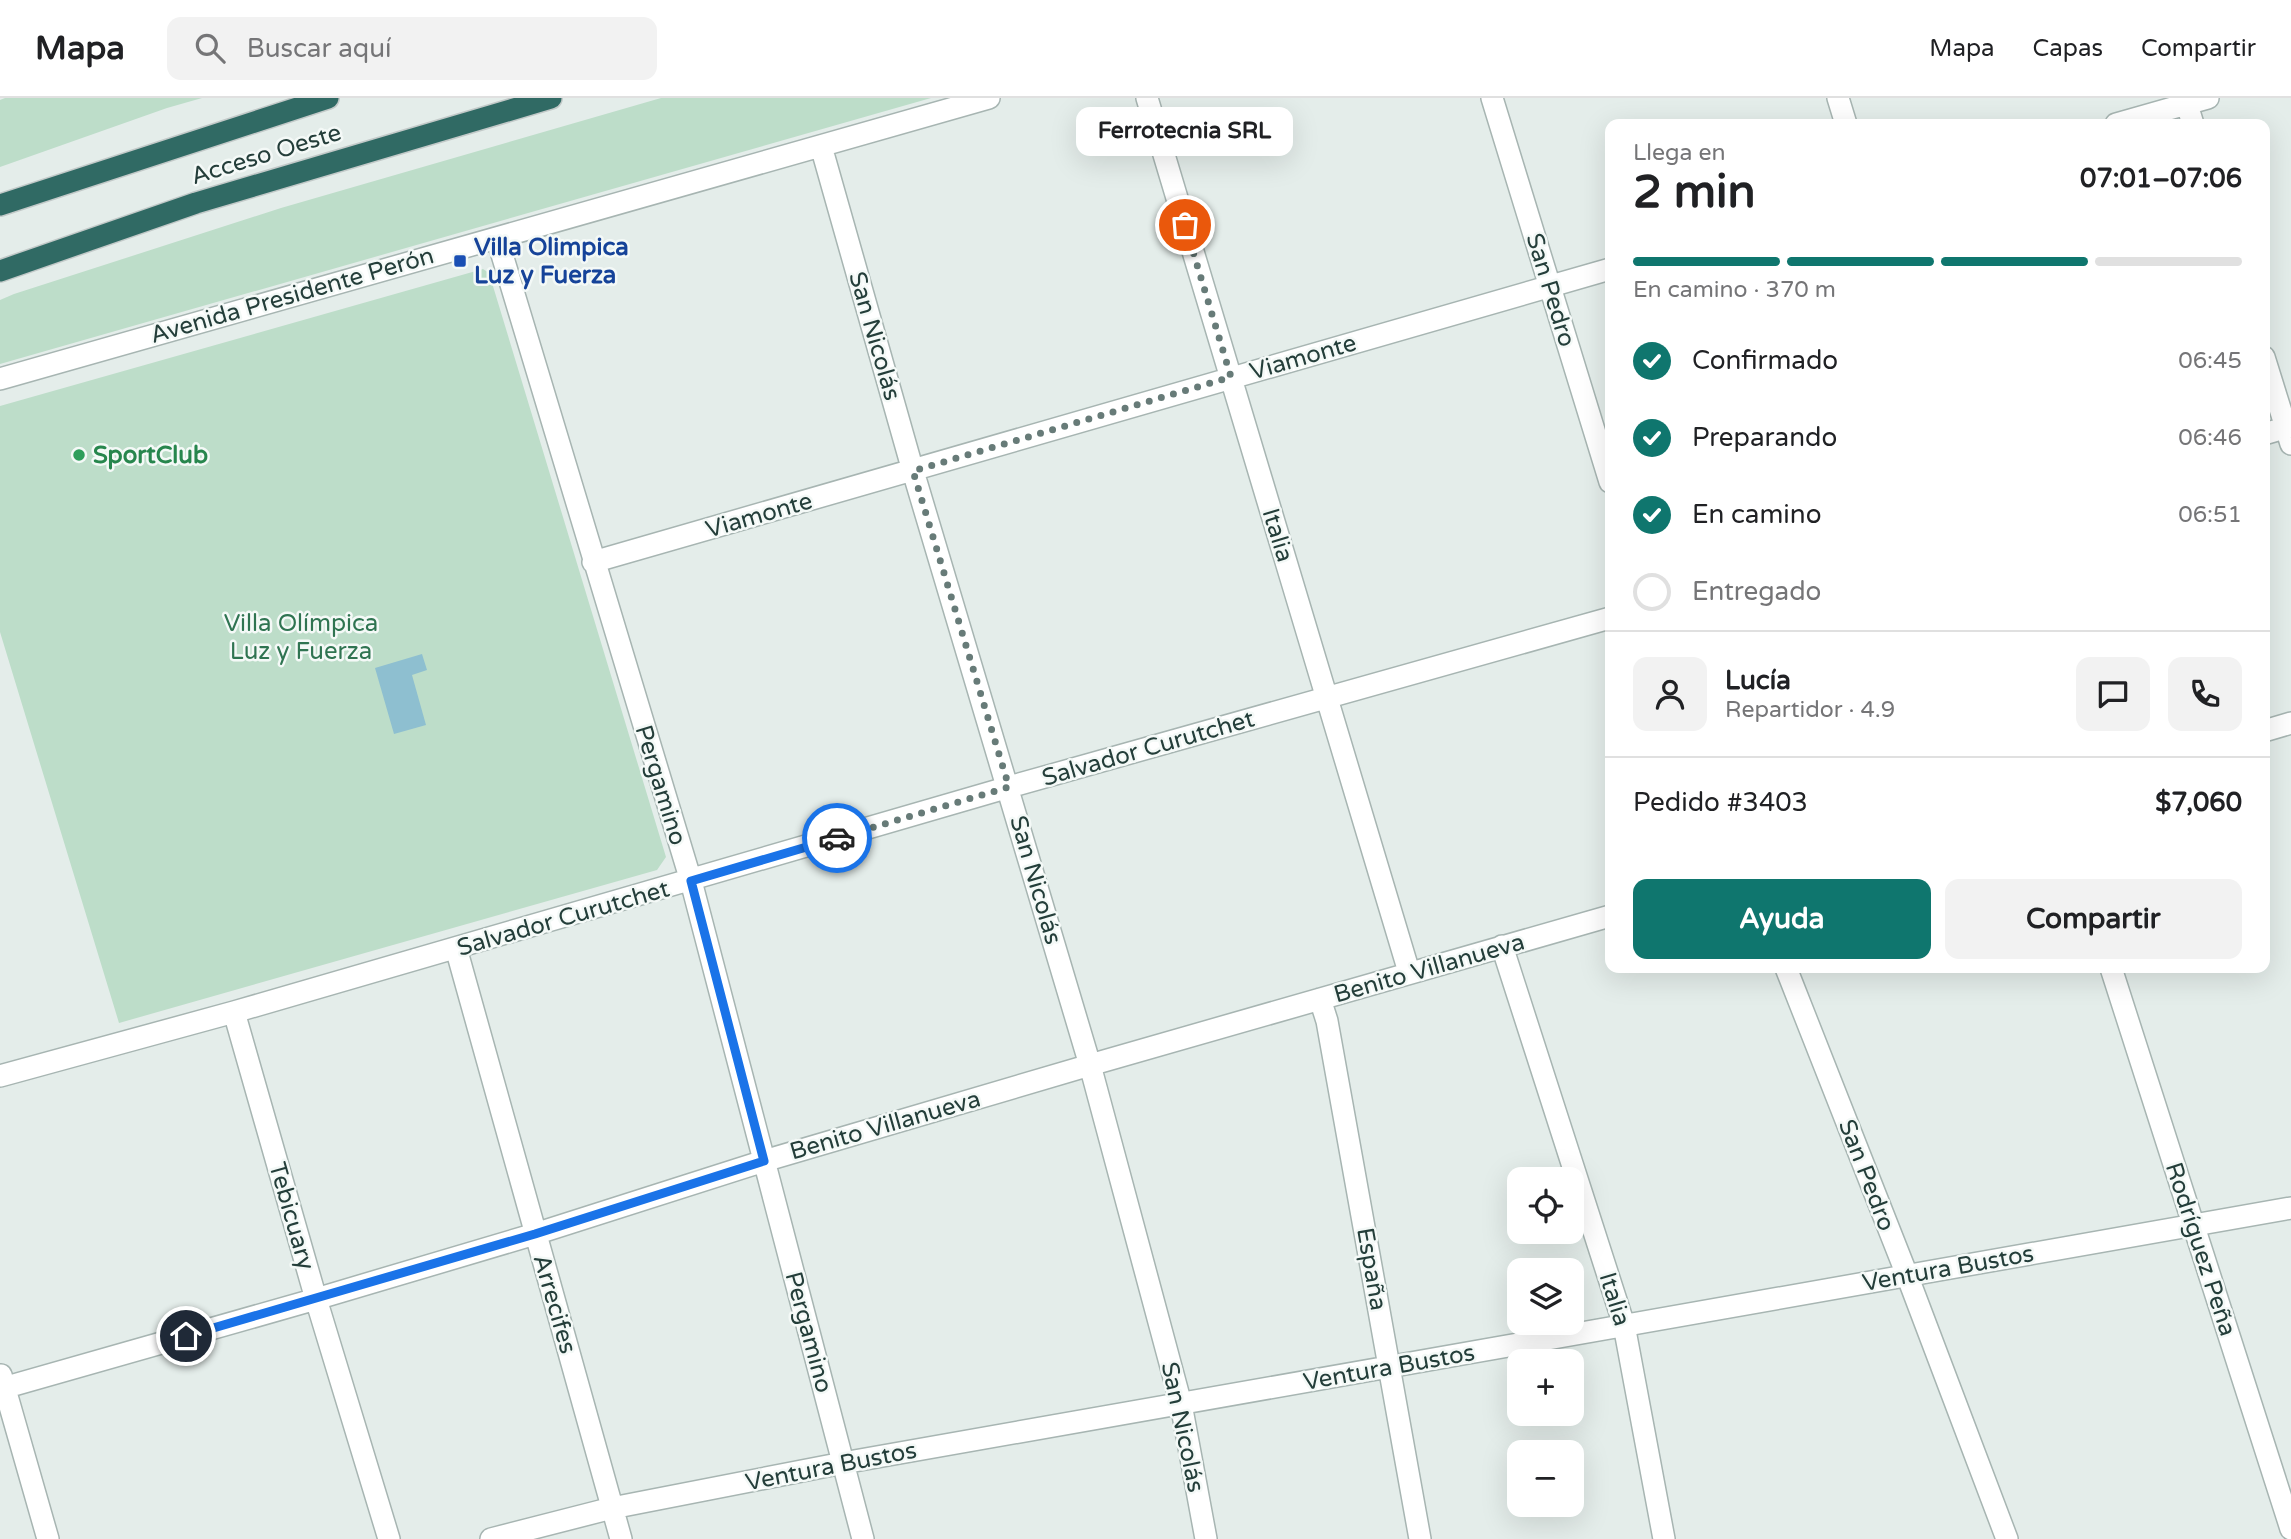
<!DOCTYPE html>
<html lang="es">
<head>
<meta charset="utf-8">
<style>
	:root { --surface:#fff; --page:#f2f2f2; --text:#202124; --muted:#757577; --line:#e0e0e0; --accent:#0f766e }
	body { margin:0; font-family:"Varela Round",sans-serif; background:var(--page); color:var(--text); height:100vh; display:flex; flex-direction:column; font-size:26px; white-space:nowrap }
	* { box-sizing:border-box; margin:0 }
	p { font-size:23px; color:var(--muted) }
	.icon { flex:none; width:38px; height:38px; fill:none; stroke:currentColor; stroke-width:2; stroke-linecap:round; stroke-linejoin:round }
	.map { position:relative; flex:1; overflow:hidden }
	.details { position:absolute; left:1605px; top:21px; width:665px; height:854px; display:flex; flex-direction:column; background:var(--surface); border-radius:14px; box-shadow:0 7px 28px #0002 }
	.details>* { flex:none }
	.fabs { position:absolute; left:1507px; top:1069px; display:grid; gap:14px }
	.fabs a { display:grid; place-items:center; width:77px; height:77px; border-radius:14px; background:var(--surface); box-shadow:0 7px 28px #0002; font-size:35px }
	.pin { position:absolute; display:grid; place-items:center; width:60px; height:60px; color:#fff; margin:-30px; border:4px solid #fff; border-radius:50%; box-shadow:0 2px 7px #0007 }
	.courier { position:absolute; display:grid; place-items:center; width:70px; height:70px; margin:-35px; border:5px solid #1a73e8; border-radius:50%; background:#fff; color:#222; box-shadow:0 2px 9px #0007 }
	.bubble { position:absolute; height:49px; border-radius:14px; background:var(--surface); box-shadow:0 7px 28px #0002; font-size:23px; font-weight:700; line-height:49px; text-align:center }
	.headline em { font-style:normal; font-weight:700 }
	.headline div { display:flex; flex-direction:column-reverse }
	.headline { display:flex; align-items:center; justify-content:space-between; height:119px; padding:0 28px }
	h1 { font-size:46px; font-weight:700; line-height:52px }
	.bar { display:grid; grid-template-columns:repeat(4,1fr); gap:10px 7px; align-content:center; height:84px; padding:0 28px }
	.bar i { height:9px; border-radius:5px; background:var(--line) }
	.bar .on { background:var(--accent) }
	.bar p { grid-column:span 4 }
	.line { display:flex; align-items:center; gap:18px; padding:0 28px; border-top:2px solid var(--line) }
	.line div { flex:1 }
	.round { display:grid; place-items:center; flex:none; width:74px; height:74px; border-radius:14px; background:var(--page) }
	ol { padding:0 28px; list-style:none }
	li { display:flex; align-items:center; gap:21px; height:77px }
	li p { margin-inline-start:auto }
	li .icon { padding:7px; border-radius:50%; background:var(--accent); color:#fff; stroke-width:4 }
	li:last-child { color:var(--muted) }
	li i { width:38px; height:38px; border:4px solid var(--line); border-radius:50% }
	.button { display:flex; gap:14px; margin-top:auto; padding:14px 28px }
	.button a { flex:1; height:80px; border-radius:14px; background:var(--accent); color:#fff; font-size:28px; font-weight:700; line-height:80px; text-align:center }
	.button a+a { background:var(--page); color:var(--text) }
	header { display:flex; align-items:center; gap:42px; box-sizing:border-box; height:98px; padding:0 35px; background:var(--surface); border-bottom:2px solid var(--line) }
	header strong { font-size:33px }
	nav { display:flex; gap:38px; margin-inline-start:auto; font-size:24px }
	.search { width:490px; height:63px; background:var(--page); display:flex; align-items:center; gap:18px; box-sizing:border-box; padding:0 24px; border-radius:14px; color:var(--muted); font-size:26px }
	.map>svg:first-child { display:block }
	.green { fill:#bdddc9 }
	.water { fill:#8ebfd0 }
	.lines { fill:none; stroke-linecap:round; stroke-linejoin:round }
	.minor-casing { stroke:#a7b5b2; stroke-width:24 }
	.highway-casing { stroke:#c2c9c8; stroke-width:24 }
	.minor { stroke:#fff; stroke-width:21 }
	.highway { stroke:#306a64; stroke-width:21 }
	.done { stroke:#677b78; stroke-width:7; stroke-dasharray:0 12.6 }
	.route { stroke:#1a73e8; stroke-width:9 }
	.transit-dot { fill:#1a4fb4; stroke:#f4f9f7; stroke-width:2.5 }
	.leisure-dot { fill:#2e9e5b; stroke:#f4f9f7; stroke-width:2.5 }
	.labels { text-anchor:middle; stroke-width:5; stroke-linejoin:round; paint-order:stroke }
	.street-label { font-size:24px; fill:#243e3a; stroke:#f4f9f7 }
	.transit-label { font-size:24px; font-weight:bold; fill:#164399; stroke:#f4f9f7; text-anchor:start }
	.leisure-label { font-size:24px; font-weight:bold; fill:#27864d; stroke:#f4f9f7; text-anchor:start }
	.park-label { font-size:24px; fill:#2f7451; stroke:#f4f9f7 }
</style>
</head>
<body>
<header>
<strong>Mapa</strong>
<div class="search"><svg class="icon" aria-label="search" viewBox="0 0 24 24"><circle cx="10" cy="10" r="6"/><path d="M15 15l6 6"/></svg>Buscar aquí</div>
<nav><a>Mapa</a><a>Capas</a><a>Compartir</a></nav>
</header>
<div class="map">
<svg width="2291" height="1441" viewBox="0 0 2291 1441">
	<rect width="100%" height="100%" fill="#e4edea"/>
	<path class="green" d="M5 0H202L167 10 0 69V2Z
		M661 0H931L0 266V202L14 196 281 110Z
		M483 171 489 175 666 759 657 772 119 925 0 534V308Z"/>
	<path class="water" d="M422 556 427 572 412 577 426 627 394 636 375 570Z"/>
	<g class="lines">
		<defs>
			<path id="minor" d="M1147 0 1409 874
				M1492 0 1610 384
				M1838 0 1846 26
				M2185 0 2193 26
				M2116 26 2208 0
				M821 48 913 373 1090 967 1181 1306 1206 1441
				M497 140 691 783 863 1441
				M2264 259 2291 346
				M0 281 989 0
				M2264 336 2291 328
				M593 464 1610 171
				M2264 633 2291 625
				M1502 848 1624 1227 1664 1441
				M456 850 621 1441
				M1786 870 1907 1177 2007 1441
				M2111 870 2291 1431
				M1320 901 1327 923 1420 1441
				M234 914 316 1201 389 1441
				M0 978 234 914 1009 689 1610 520
				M1 1277 48 1441
				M0 1291 316 1201 535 1136 764 1063 1090 967 1610 818
				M491 1441 612 1410 843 1365 2291 1110"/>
			<path id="highway" d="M0 107 328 0
				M0 173 196 105 551 0"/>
		</defs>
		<use href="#minor" class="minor-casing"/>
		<use href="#highway" class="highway-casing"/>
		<use href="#minor" class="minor"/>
		<use href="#highway" class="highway"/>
	</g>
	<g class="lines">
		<path class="done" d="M837 740 1009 689 913 373 1231 279 1185 127"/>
		<path class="route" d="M186 1238 535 1136 764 1063 691 783 837 740"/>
	</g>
	<rect class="transit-dot" x="453" y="156" width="14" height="14" rx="3.5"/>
	<circle class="leisure-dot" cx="79" cy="357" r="7"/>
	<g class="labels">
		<g class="street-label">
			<text transform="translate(266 56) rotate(-17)" y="8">Acceso Oeste</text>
			<text transform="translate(1551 192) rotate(73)" y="8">San Pedro</text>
			<text transform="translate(292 197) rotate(-16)" y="8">Avenida Presidente Perón</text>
			<text transform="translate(875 238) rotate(74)" y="8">San Nicolás</text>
			<text transform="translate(1303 259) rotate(-16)" y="8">Viamonte</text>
			<text transform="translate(759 417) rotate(-16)" y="8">Viamonte</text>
			<text transform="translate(1278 437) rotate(73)" y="8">Italia</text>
			<text transform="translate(1148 650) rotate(-16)" y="8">Salvador Curutchet</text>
			<text transform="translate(661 687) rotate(73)" y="8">Pergamino</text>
			<text transform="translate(1036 782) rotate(74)" y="8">San Nicolás</text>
			<text transform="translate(563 820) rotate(-16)" y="8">Salvador Curutchet</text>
			<text transform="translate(1429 870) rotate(-16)" y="8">Benito Villanueva</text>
			<text transform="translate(885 1027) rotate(-16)" y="8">Benito Villanueva</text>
			<text transform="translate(1867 1077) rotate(69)" y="8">San Pedro</text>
			<text transform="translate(292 1118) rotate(74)" y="8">Tebicuary</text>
			<text transform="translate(2201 1151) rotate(72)" y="8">Rodríguez Peña</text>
			<text transform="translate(1948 1170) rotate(-10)" y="8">Ventura Bustos</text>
			<text transform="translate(1372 1171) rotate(80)" y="8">España</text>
			<text transform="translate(1615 1201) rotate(73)" y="8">Italia</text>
			<text transform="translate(555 1206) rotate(74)" y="8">Arrecifes</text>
			<text transform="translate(809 1234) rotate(75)" y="8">Pergamino</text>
			<text transform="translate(1389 1269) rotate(-10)" y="8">Ventura Bustos</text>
			<text transform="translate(1183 1329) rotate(78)" y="8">San Nicolás</text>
			<text transform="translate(831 1368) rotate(-11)" y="8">Ventura Bustos</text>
		</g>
		<g class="transit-label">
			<text x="474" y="157">Villa Olimpica<tspan x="474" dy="28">Luz y Fuerza</tspan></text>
		</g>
		<g class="leisure-label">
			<text x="93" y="365">SportClub</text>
		</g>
		<g class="park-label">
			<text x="301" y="533">Villa Olímpica<tspan x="301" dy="28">Luz y Fuerza</tspan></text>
		</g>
	</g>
</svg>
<div class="fabs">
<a><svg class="icon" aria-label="locate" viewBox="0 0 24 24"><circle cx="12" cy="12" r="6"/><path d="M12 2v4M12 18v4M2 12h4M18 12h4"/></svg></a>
<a><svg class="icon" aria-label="layers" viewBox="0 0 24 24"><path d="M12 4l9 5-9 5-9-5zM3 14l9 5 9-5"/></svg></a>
<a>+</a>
<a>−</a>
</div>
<div class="pin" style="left:1185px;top:127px;background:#ea580c"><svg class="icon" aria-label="bag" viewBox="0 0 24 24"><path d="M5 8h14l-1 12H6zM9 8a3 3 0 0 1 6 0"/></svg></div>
<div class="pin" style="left:186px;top:1238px;background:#1f2937"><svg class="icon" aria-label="home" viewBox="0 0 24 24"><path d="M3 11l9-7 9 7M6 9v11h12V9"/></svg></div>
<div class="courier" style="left:837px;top:740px"><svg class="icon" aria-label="car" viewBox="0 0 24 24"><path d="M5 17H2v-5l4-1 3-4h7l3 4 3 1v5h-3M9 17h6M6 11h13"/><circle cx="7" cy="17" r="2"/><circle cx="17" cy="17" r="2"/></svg></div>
<div class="bubble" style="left:1076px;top:9px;width:217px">Ferrotecnia SRL</div>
<section class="details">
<div class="headline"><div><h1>2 min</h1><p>Llega en</p></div><em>07:01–07:06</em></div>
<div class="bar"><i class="on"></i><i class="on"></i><i class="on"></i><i></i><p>En camino · 370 m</p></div>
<ol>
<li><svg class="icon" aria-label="check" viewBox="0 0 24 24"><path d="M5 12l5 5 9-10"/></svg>Confirmado<p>06:45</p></li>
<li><svg class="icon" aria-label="check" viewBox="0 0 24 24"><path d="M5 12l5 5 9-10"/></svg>Preparando<p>06:46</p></li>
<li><svg class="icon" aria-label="check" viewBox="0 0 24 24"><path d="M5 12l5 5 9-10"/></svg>En camino<p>06:51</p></li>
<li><i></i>Entregado</li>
</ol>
<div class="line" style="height:126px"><a class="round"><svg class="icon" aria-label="person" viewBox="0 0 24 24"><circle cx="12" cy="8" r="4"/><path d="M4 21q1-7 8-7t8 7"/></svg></a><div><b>Lucía</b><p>Repartidor · 4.9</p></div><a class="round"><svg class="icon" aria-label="chat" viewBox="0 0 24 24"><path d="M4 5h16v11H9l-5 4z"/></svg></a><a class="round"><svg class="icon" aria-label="phone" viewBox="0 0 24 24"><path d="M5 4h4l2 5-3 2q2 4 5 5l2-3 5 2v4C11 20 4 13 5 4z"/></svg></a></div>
<div class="line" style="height:91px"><div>Pedido #3403</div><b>$7,060</b></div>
<div class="button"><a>Ayuda</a><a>Compartir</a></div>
</section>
</div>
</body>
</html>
